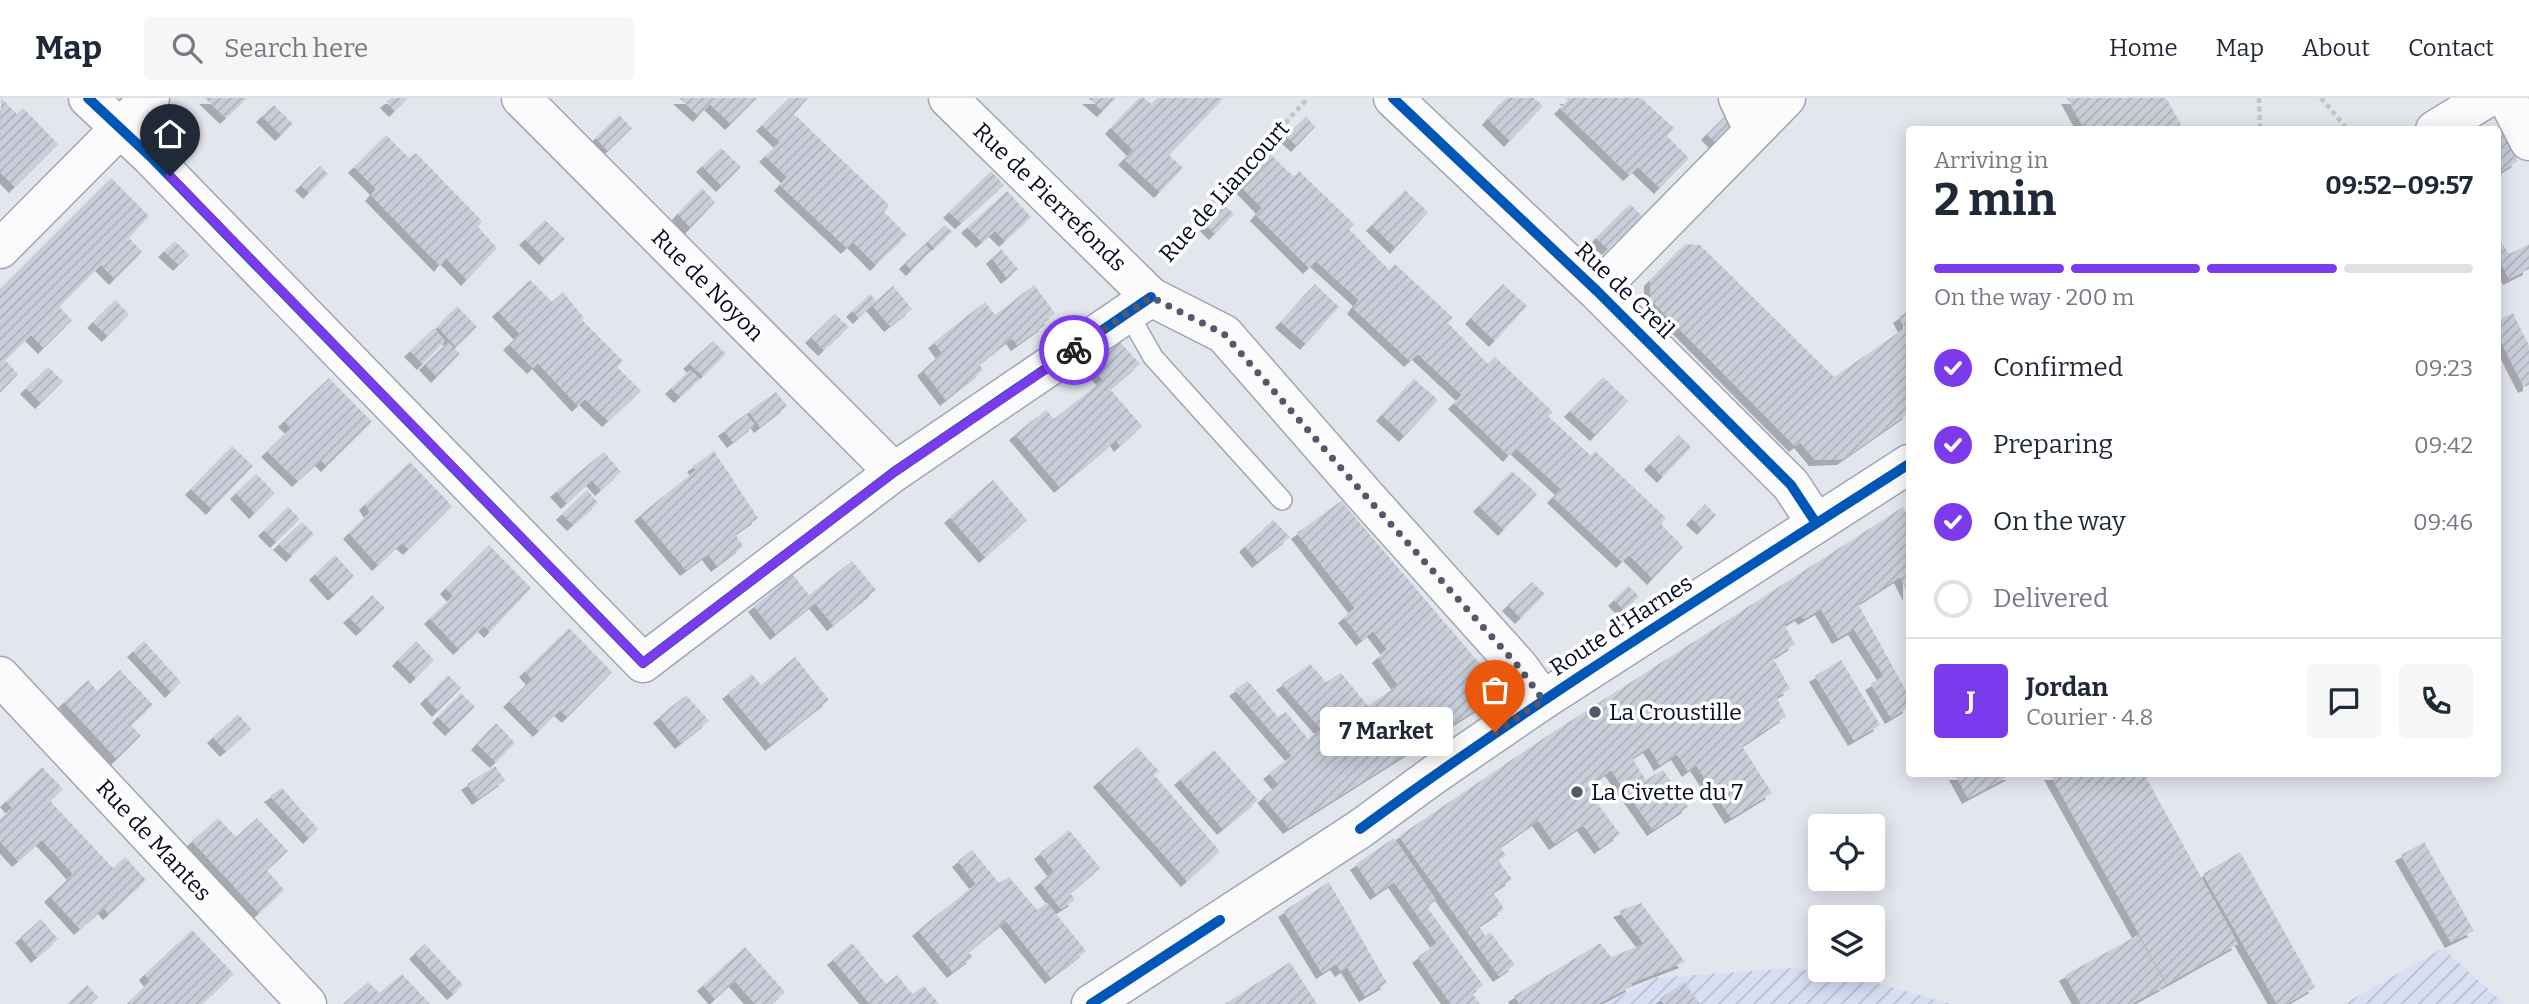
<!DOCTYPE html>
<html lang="en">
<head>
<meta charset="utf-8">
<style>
	:root { --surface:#fff; --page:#f6f6f7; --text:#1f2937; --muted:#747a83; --line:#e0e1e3; --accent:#7c3aed }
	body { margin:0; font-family:Bitter,serif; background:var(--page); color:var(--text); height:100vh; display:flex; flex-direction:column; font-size:26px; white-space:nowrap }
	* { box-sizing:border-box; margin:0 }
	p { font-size:23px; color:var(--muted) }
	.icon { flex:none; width:38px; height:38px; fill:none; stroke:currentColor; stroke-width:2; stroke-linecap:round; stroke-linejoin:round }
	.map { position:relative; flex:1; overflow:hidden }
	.drawer { position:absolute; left:1906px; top:28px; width:595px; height:651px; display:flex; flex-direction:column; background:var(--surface); border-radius:7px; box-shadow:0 4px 18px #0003 }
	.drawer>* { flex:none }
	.controls { position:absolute; left:1808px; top:716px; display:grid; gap:14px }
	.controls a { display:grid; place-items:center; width:77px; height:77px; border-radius:7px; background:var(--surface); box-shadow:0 4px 18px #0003; font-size:35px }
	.pin { position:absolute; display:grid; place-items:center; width:60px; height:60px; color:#fff; margin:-72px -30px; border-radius:50% 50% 50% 0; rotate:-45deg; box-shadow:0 0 7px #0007 }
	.pin .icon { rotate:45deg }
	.courier { position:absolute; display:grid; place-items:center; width:70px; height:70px; margin:-35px; border:5px solid #7c3aed; border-radius:50%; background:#fff; color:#222; box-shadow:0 2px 9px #0007 }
	.bubble { position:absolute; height:49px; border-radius:7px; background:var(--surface); box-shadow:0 4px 18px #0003; font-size:23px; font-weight:700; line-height:49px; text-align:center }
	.head em { font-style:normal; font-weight:700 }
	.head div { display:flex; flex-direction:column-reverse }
	.head { display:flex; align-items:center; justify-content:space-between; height:119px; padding:0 28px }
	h1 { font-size:46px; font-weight:700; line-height:52px }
	.bar { display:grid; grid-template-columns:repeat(4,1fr); gap:10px 7px; align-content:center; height:84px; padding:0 28px }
	.bar i { height:9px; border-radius:5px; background:var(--line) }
	.bar .selected { background:var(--accent) }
	.bar p { grid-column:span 4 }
	.line { display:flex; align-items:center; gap:18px; padding:0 28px; border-top:2px solid var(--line) }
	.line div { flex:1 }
	.round { display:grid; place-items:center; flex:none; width:74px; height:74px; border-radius:7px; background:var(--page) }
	ol { padding:0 28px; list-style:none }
	li { display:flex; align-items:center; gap:21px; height:77px }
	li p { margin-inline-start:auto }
	li .icon { padding:7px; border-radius:50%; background:var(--accent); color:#fff; stroke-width:4 }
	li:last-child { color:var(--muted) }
	li i { width:38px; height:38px; border:4px solid var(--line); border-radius:50% }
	header { display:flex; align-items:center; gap:42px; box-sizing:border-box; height:98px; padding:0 35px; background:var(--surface); border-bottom:2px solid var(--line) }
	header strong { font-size:33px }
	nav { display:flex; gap:38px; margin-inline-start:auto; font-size:24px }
	.search { width:490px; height:63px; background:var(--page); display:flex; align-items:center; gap:18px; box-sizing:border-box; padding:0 24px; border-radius:7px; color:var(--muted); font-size:26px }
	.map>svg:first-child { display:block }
	.industrial { fill:url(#industrial-furrows) }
	.building { fill:url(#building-hatch); filter:url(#shadow) }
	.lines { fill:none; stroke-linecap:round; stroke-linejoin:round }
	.lane-casing { stroke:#a0a5b4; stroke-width:22 }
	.street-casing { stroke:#a0a5b4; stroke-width:41 }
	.secondary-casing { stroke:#a0a5b4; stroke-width:41 }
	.path { stroke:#c5c6cb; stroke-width:4.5; stroke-dasharray:5 3.5; stroke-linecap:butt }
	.lane { stroke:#fbfbfc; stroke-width:19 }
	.street { stroke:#fbfbfc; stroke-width:38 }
	.secondary { stroke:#fbfbfc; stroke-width:38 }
	.cycleway-casing { stroke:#fff; stroke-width:15 }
	.cycleway { stroke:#0057b8; stroke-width:10 }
	.done { stroke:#54586a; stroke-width:7; stroke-dasharray:0 12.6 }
	.route { stroke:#7c3aed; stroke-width:9 }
	.poi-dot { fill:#54586a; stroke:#fff; stroke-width:2.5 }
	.labels { text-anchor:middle; stroke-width:7; stroke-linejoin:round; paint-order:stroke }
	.street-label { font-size:23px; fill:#060b23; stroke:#fff }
	.poi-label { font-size:23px; fill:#060b23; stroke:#fff; text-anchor:start }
</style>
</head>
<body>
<header>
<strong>Map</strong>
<div class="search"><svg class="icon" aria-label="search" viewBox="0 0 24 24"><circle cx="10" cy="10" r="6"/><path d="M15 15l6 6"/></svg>Search here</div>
<nav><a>Home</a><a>Map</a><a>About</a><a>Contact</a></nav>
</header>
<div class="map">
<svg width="2529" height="906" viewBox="0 0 2529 906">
	<defs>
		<pattern id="industrial-furrows" width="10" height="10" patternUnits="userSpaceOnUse" patternTransform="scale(1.75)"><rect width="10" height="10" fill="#d8dff4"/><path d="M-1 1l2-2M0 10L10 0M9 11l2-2" fill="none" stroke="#b8bed1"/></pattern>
		<pattern id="building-hatch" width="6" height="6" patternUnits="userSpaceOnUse" patternTransform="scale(1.75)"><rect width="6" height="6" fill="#c9cfda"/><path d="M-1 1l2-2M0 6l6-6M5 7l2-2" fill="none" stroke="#abb0bb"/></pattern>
		<filter id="shadow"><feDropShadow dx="-6" dy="6" stdDeviation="0" flood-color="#0004"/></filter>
	</defs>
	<rect width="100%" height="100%" fill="#e4e6ee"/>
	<path class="industrial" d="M2443 850 2504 906H2344Z
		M1795 870 1877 885 1951 906H1605L1655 880Z"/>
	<path class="building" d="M1 0 17 16 23 10 58 46 15 89 0 74Z
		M205 0H247L226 20Z
		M391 0H408L395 13 386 4Z
		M679 0H757L731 26 710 6 699 18Z
		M789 0H808L794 16 889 107 884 114 907 137 876 167 853 144 847 150 780 87 787 79 765 58 780 44 762 27Z
		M1088 0H1116L1103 13Z
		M1139 0H1144L1151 6 1157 0H1224L1169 57 1183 70 1160 94 1124 61 1133 52 1111 30Z
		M1506 0H1534L1543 8 1510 43 1488 21Z
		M1565 0H1641L1674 30 1667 38 1689 60 1660 90 1638 69 1629 77 1560 10 1568 2Z
		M2067 0H2166L2184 32H2085Z
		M274 7 293 26 281 37 262 18Z
		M619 17 632 30 608 53 596 40Z
		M1306 18 1315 29 1297 48 1287 39Z
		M1724 19 1733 29 1717 46 1707 36Z
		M2503 32 2518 63 2497 76V35Z
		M386 37 409 60 416 55 482 123 478 129 497 150 467 182 446 160 440 168 371 97 376 91 354 69Z
		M721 50 741 69 722 88 702 68Z
		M1270 56 1294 79 1299 73 1354 126 1349 131 1389 172 1395 166 1453 220 1448 225 1488 266 1495 259 1553 314 1548 318 1591 358 1595 353 1666 420 1661 426 1683 449 1653 481 1629 457 1622 464 1553 399 1561 391 1516 350 1509 358 1454 305 1462 297 1418 256 1410 263 1353 210 1359 202 1316 163 1309 170 1256 117 1262 110 1241 88Z
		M320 68 328 76 309 95 301 87Z
		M991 73 1004 87 961 125 949 114Z
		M111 80 149 118 129 140 142 154 115 181 101 167 59 209 72 222 44 250 31 237 5 262 18 276 0 295V191Z
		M702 90 715 104 691 130 678 116Z
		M1405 92 1428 114 1396 150 1372 127Z
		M1007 93 1031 119 1005 143 995 133 982 144 967 129Z
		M1630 106 1642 118 1608 151 1596 140Z
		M1224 107 1234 116 1215 136 1206 127Z
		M545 122 565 141 545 161 525 141Z
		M945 127 952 134 934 150 928 143Z
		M2497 138 2509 156 2529 146V171L2509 181 2497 157Z
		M175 143 189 157 179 167 164 153Z
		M925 146 931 153 912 172 905 165Z
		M1685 146 1700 147 1834 279 1905 230 1899 219 1909 212V315L1843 361 1815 362 1800 344 1795 348 1650 201V182Z
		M1001 151 1018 171 1007 180 992 160Z
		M530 182 552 204 563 194 584 220 582 222 623 263 617 269 641 293 608 323 585 301 578 308 538 265 533 270 509 246 520 236 498 213Z
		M1315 186 1339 209 1306 246 1281 224Z
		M1503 186 1527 208 1495 243 1471 220Z
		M1034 187 1055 215 1043 224 1045 227 1017 247 1012 240 979 266 983 272 946 302 923 272 942 255 934 244 985 204 995 217Z
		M893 188 912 211 890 228 872 207 859 220 852 213 870 196 876 203Z
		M115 202 129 216 108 238 93 224Z
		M457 208 477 229 456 249 438 229Z
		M2513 215 2529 248V287L2524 289 2497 236V223Z
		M835 216 849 229 824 252 811 239Z
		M434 230 445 243 423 266 410 253Z
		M713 243 726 256 703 278 689 265Z
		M448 244 460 256 437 279 425 266Z
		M1120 244 1140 266 1110 291 1142 328 1120 348 1116 342 1060 389 1015 336 1046 312 1054 321 1103 282 1091 269Z
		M48 269 63 283 41 305 26 290Z
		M690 272 700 281 680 299 671 290Z
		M1603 279 1628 303 1596 337 1570 313Z
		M329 280 372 324 327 368 321 362 298 383 267 353 291 330 284 323Z
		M1414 281 1438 302 1405 338 1382 317Z
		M776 294 787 308 760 329 749 313Z
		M746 316 755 327 733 344 724 332Z
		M1679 337 1691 349 1663 379 1650 366Z
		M232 348 253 368 212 411 191 391Z
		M714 353 758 420 735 436 743 448 717 468 708 456 686 472 640 417 696 372 693 368Z
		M604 354 621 374 601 392 592 382 567 405 556 393Z
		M410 364 452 408 409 451 402 445 378 467 349 435 370 414 365 406Z
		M1512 373 1537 396 1504 432 1479 408Z
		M256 376 275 395 255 415 236 395Z
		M993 382 1027 422 985 459 950 419Z
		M587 392 598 405 573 427 562 416Z
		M1341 403 1504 594 1289 730 1263 699 1279 687 1269 675 1292 658 1235 592 1248 583 1278 619 1286 614 1308 641 1321 631 1282 586 1310 566 1326 584 1341 575 1368 608 1398 587 1378 559 1387 551 1373 533 1362 542 1344 519 1355 510 1297 435Z
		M1705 406 1716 417 1703 431 1692 421Z
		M288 409 300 421 276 444 264 432Z
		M1903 409 1909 420V497L1900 479 1858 506 1909 598V609L1891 620 1871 586 1884 578 1854 531 1838 540 1821 511 1804 521 1801 517 1784 527 1795 546 1773 560 1790 591 1776 599 1786 618 1742 648 1772 695 1731 720 1696 667 1688 673 1677 656 1660 667 1649 649 1632 660 1646 682 1663 672 1688 709 1653 732 1611 672 1593 685 1591 686 1597 696 1592 698 1620 736 1600 750 1583 727 1555 746 1538 722 1500 749 1506 758 1498 762 1512 781 1493 794 1504 811 1479 828 1485 838 1490 834 1515 867 1499 878 1399 738 1544 640Z
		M1273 422 1290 439 1258 464 1245 448Z
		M302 424 314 436 292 458 279 446Z
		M489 447 531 490 490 534 484 528 459 551 430 520 453 498 446 490Z
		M335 457 354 478 334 497 315 476Z
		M852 463 876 492 833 527 815 505 776 536 754 508 793 477 809 497Z
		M1532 484 1545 496 1521 520 1508 507Z
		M1628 488 1639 498 1625 513 1614 502Z
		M372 497 385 510 362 532 349 519Z
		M569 530 612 574 568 619 560 612 539 633 509 603 532 581 525 573Z
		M144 543 181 584 171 594 133 553Z
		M416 543 434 562 416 580 398 562Z
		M795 559 829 602 771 647 728 595 752 576 761 587Z
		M1841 562 1880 627 1854 642 1815 578Z
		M120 572 153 607 131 627 141 638 117 661 64 604 88 582 97 593Z
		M448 577 461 590 438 613 426 600Z
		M461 595 475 609 451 632 438 619Z
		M686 597 709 623 681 645 659 619Z
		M238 616 251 631 226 653 213 639Z
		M496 625 515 645 496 664 477 646Z
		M1137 649 1159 673 1154 677 1219 752V754L1187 783 1099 683Z
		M1214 652 1258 702 1223 731 1180 681Z
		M495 668 505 682 478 701 467 686Z
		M42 669 63 691 50 703 113 770 125 759 146 782 109 816 104 810 80 831 50 798 73 776 57 758 42 742 18 763 0 743V721L12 710 6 703Z
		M1955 676H2013L1968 700Z
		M2050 676H2144L2238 846 2167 886Z
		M282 690 318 731 309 740 270 698Z
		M218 720 236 739 257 720 288 753 267 772 284 792 259 815 192 743Z
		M1069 732 1100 770 1070 795 1075 802 1061 811 1040 784 1054 773 1040 755Z
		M1394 740 1436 802 1427 809 1483 887 1472 895 1480 906H1451L1418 859 1437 845 1394 784 1376 796 1356 766Z
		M2424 744 2474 833 2451 844 2401 757Z
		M972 752 999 785 1009 779 1037 812 1047 805 1086 853 1051 880 1006 823 968 854 973 859 953 874 918 832 976 786 958 763Z
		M2240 754 2315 889 2287 906H2277L2203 776Z
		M1329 784 1387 885 1365 898 1347 869 1341 873 1336 866 1322 875 1284 813Z
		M1641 805 1685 864 1631 885 1632 888 1598 906H1520L1514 898 1600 845 1611 859 1644 846 1619 813Z
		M41 821 58 841 37 859 21 839Z
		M192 832 234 876 202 906H131L129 904 150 883 145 876Z
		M2138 837 2166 887 2131 906H2081L2065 877Z
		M852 845 886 886 897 877 912 896 924 888 939 906H870L833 861Z
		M425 846 463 887 453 896 415 855Z
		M745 849 785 894 771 906H755L735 883 715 901 703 887Z
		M1290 864 1317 906H1225Z
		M402 876 430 906H343L368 884 379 895Z
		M1684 884 1700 906H1664L1660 901Z
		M87 887 98 899 91 906H67Z"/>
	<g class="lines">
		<defs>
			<path id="lane" d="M1128 215 1153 259 1282 402"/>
			<path id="street" d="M88 0 151 59 643 565 894 374 1151 199
				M521 0 894 374
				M948 0 1151 199 1224 236 1362 394 1519 569 1543 602
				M1393 0 1597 193 1791 387 1816 425
				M1738 0 1753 32
				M2507 0 2529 43
				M0 151 150 0
				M1597 193 1786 0
				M0 578 307 906"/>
			<path id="secondary" d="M2435 32 2487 0
				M1091 906 1360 731 1435 676 1543 602 1909 366"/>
		</defs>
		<use href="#lane" class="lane-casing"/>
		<use href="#street" class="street-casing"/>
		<use href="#secondary" class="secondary-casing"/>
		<path class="path" d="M2259 0 2260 32
			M2321 0 2348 32
			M1165 157 1308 0"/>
		<use href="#lane" class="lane"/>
		<use href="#street" class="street"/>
		<use href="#secondary" class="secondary"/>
		<defs>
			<path id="cycleway" d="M88 0 151 59 643 565 894 374 1151 199
				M1393 0 1597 193 1791 387 1816 425
				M1360 731C1537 601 1724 485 1909 366
				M1091 906 1220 822"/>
		</defs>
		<use href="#cycleway" class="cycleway-casing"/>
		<use href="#cycleway" class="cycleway"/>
	</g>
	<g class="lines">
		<path class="done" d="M1074 252 1151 199 1224 236 1362 394 1519 569 1543 602 1495 634"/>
		<path class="route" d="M170 78 643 565 894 374 1074 252"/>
	</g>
	<g class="poi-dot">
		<circle cx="1595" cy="614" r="7"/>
		<circle cx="1577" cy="694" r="7"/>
	</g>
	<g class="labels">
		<g class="street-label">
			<text transform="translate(1224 93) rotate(-48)" y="8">Rue de Liancourt</text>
			<text transform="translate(1050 99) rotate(44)" y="8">Rue de Pierrefonds</text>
			<text transform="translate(708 187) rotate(45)" y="8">Rue de Noyon</text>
			<text transform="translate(1625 192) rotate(44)" y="8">Rue de Creil</text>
			<text transform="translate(1621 527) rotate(-33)" y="8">Route d'Harnes</text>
			<text transform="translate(154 742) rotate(47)" y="8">Rue de Mantes</text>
		</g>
		<g class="poi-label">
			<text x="1609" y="622">La Croustille</text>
			<text x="1591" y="702">La Civette du 7</text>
		</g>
	</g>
</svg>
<div class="controls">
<a><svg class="icon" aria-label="locate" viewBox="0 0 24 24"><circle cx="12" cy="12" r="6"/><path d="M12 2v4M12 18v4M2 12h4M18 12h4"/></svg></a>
<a><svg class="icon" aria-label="layers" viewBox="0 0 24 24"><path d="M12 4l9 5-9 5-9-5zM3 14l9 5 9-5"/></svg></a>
</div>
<div class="pin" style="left:1495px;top:634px;background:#ea580c"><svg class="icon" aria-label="bag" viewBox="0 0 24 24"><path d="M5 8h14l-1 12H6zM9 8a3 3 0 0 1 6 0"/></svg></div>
<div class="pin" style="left:170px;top:78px;background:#1f2937"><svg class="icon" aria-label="home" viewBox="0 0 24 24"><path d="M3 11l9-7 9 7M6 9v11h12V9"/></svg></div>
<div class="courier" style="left:1074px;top:252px"><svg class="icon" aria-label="bike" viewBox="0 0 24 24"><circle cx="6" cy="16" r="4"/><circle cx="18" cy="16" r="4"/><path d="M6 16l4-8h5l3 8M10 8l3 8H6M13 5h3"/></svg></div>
<div class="bubble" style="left:1320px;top:609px;width:133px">7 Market</div>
<section class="drawer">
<div class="head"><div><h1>2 min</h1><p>Arriving in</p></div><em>09:52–09:57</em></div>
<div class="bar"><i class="selected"></i><i class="selected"></i><i class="selected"></i><i></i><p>On the way · 200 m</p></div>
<ol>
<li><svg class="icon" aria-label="check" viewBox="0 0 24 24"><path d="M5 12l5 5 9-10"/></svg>Confirmed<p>09:23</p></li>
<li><svg class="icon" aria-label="check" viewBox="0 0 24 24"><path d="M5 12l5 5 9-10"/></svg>Preparing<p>09:42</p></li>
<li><svg class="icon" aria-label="check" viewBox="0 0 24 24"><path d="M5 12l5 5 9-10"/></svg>On the way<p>09:46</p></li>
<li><i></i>Delivered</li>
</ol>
<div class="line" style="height:126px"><b class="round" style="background:var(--accent);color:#fff">J</b><div><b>Jordan</b><p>Courier · 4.8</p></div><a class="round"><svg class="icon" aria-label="chat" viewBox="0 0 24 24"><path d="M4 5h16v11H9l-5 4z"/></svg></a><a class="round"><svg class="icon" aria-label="phone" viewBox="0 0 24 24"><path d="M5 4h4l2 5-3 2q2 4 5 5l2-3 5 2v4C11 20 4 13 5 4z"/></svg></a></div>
</section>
</div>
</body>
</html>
